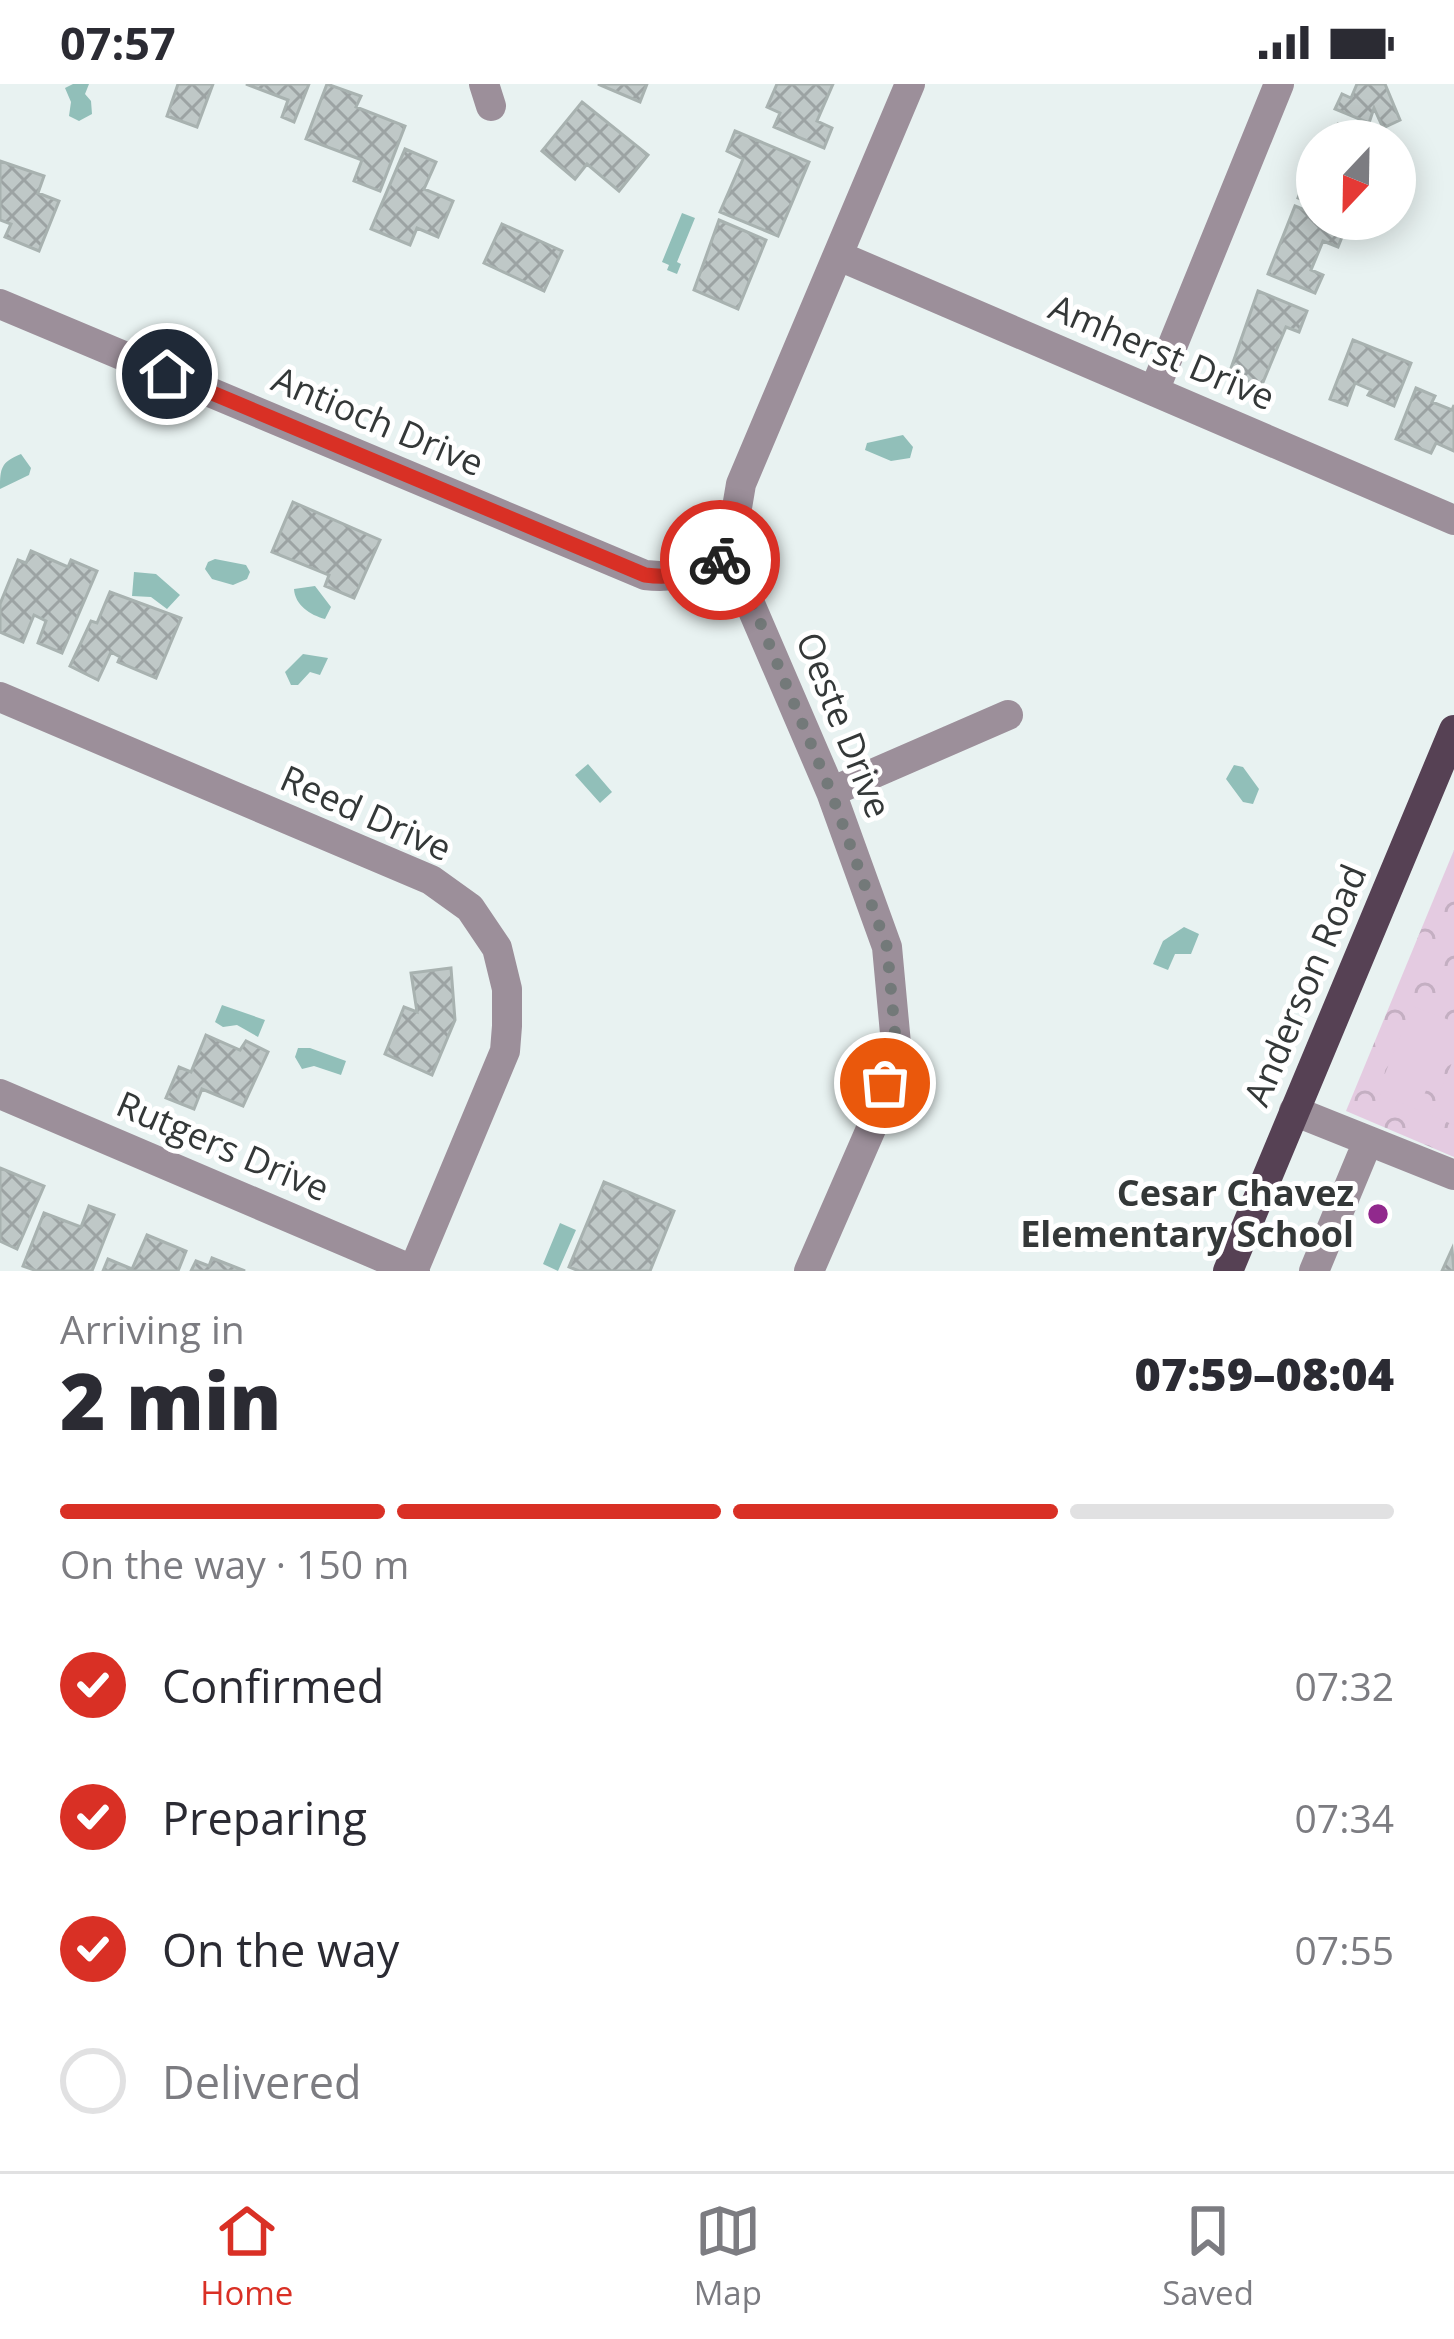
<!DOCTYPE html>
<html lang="en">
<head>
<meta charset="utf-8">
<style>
	:root { --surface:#fff; --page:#f7f7f7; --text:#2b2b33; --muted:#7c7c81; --line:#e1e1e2; --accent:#d93025 }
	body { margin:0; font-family:"Open Sans",sans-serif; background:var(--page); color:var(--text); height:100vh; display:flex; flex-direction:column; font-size:45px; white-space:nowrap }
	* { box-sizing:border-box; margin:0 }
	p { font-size:39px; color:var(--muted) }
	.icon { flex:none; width:66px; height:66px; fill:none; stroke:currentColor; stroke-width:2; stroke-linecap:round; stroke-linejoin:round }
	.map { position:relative; height:1187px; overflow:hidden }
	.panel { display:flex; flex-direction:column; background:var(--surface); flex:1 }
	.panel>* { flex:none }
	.needle { width:78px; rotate:202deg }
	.tools { position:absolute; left:1296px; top:36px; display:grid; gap:24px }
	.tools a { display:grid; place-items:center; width:120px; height:120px; border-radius:50%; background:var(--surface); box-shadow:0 6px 30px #0003; font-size:60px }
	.pin { position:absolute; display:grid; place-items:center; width:102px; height:102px; color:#fff; margin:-51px; border:6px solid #fff; border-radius:50%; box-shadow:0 3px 12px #0007 }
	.courier { position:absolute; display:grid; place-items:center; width:120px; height:120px; margin:-60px; border:9px solid #d93025; border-radius:50%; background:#fff; color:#222; box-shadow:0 3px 15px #0007 }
	.headline em { font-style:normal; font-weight:800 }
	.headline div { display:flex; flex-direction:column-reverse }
	.headline { display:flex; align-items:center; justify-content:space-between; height:204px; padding:0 60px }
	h1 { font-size:78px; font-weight:800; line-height:90px }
	.bar { display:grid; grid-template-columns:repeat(4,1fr); gap:18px 12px; align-content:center; height:144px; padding:0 60px }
	.bar i { height:15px; border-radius:9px; background:var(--line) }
	.bar .on { background:var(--accent) }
	.bar p { grid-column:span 4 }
	ol { padding:0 60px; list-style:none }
	li { display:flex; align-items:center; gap:36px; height:132px }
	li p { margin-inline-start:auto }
	li .icon { padding:12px; border-radius:50%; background:var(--accent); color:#fff; stroke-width:4 }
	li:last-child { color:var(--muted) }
	li i { width:66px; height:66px; border:6px solid var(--line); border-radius:50% }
	.status { display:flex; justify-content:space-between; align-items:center; height:84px; padding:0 60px; background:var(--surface); direction:ltr }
	.status svg { height:33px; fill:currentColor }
	.tab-bar { display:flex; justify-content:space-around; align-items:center; height:168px; border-top:3px solid var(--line); background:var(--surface); font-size:33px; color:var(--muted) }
	.tab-bar a { display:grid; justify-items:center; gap:6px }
	.tab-bar .on { color:var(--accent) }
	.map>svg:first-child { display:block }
	.park { fill:url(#park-crowns) }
	.pitch { fill:#e4cbe1 }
	.water { fill:#91bfb9 }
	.building { fill:url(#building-cross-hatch); stroke:#a8b2b0; stroke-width:3 }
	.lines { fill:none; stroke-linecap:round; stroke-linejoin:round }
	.minor { stroke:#9c8f9a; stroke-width:30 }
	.major { stroke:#564154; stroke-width:30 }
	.done { stroke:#737979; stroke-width:12; stroke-dasharray:0 21.6 }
	.route { stroke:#d93025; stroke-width:15 }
	.poi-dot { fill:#91298d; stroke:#fff; stroke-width:4.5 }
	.labels { text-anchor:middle; stroke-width:10; stroke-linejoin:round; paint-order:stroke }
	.street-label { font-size:36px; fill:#343838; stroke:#fff }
	.poi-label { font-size:36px; font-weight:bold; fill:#343838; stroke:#fff; text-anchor:end }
</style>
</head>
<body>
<div class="status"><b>07:57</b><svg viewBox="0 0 49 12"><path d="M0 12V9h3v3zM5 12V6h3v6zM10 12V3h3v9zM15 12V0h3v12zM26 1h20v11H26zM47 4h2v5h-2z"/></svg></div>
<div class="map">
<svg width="1454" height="1187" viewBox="0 0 1454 1187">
	<defs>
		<pattern id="park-crowns" width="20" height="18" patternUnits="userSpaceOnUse" patternTransform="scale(3)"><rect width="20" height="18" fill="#e4cbe1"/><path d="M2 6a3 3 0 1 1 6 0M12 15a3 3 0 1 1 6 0" fill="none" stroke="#c4afc2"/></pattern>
		<pattern id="building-cross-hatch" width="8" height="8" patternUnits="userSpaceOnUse" patternTransform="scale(3)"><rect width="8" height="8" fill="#bfc8c7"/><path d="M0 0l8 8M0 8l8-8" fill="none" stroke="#9ca3a3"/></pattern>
	</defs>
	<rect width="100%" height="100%" fill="#e8f2f1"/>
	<path class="park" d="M1454 766V1073L1346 1027Z"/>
	<path class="pitch" d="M1413 922 1454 938 1418 1026 1377 1009Z
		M1454 974V1041L1430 1031Z"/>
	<path class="water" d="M73 0H89L85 10 91 17 92 30 79 37 69 32 71 18 65 4Z
		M682 129 695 134 677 178 681 180 677 190 667 186 669 181 662 178Z
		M903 351 913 363 910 374 891 377 865 366 867 359Z
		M21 370 31 384 29 391 0 405C0 384 1 378 21 370Z
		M215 475 246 481 250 488 247 495 233 501 212 495 205 485 208 478Z
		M134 488 156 490 180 511 167 525 151 513 132 512Z
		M315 502 331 523 325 535C310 531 295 521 294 505Z
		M303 570 328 574 320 591 310 588 298 601H291L285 588Z
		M588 680 612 708 600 719 575 691Z
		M1234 681 1243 683 1259 705 1253 720 1243 718 1226 695Z
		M1184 843 1199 850 1191 870H1175L1168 886 1153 880 1163 857Z
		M222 921 265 936 258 953 237 941 223 943 215 938Z
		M298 964H310L346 977 341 991 314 982 302 985 295 973Z
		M560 1139 576 1146 558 1187 543 1180Z"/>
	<path class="building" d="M178 0H213L197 43 167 32Z
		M246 0H309L294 38 282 33 288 16Z
		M327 0 361 12 356 23 405 42 380 107 354 97 362 76 306 55Z
		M598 0H647L640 18Z
		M777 0H833L817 37 832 44 824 64 774 43 780 29 767 23Z
		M1357 0H1385L1400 36 1383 44 1374 24 1369 39 1335 25 1342 10 1351 14Z
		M582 18 648 71 619 107 587 80 575 95 542 67Z
		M1338 40 1381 57H1331Z
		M735 47 809 78 778 152 720 128 743 75 727 67Z
		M405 65 436 78 424 105 453 117 438 153 417 144 410 161 371 145Z
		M0 77 44 92 38 109 59 117 39 167 5 153 11 140 0 136Z
		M1317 92V122L1298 114 1304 99 1313 102Z
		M1295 122 1317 131V135L1346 143 1338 163 1323 157 1311 186 1323 191 1315 209 1268 190Z
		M719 136 766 156 738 225 694 206Z
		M502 140 562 167 544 207 484 179Z
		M1258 207 1307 227 1299 248 1286 243 1261 303 1229 290Z
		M1353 256 1411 279 1394 322 1368 311 1371 306 1355 299 1347 321 1330 315Z
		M1416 304 1435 312 1432 318 1452 326 1454 321V367L1436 359 1431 369 1396 355Z
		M293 418 380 456 354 514 325 502 329 491 272 468Z
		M31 467 68 483 71 476 97 487 62 569 38 559 46 537 34 531 23 558 0 548V520L18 476 26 479Z
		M110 508 181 534 156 594 118 578 120 573 111 568 98 596 70 582 91 537 97 539Z
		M451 884 455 936 432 991 385 970 404 923 417 928 411 889Z
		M206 951 240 966 246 957 268 968 243 1022 202 1005 194 1025 166 1014 179 983 191 988Z
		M0 1084 44 1102 17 1165 0 1157Z
		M604 1098 674 1127 650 1187H579L569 1183Z
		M89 1122 114 1131 92 1187H37L23 1182 44 1129 81 1143Z
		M147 1151 186 1167 178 1187H103L108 1175 132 1185Z
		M1452 1165 1454 1187H1442Z
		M212 1174 245 1187H191L196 1177 209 1182Z"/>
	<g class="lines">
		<path class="minor" d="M484 0 491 22
			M839 172 1454 436
			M0 220 645 491C678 495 700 486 729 471
			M1154 307 1279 0
			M0 613 431 796 470 824 497 864 507 905V942L505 967 413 1187
			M831 708 1008 631
			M0 1010 415 1187
			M1294 1027 1454 1091
			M809 1187 874 1038 896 960 887 863 831 708 729 471 741 400 910 0
			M1314 1187 1368 1057"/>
		<path class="major" d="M1228 1187 1454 646"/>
	</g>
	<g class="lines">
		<path class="done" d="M720 476 729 471 742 495 831 708 887 863 896 960 885 999"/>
		<path class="route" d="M167 290 645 491C674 495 694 489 720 476"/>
	</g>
	<circle class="poi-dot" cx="1378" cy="1130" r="12"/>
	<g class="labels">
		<g class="street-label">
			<text transform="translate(1162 268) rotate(23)" y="13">Amherst Drive</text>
			<text transform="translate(378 337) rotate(23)" y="13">Antioch Drive</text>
			<text transform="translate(844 641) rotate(68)" y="13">Oeste Drive</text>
			<text transform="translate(366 729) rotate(24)" y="13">Reed Drive</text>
			<text transform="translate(1305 901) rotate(-67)" y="13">Anderson Road</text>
			<text transform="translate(223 1062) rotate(23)" y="13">Rutgers Drive</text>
		</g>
		<g class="poi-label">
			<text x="1354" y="1122">Cesar Chavez<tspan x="1354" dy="41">Elementary School</tspan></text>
		</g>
	</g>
</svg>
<div class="tools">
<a><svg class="needle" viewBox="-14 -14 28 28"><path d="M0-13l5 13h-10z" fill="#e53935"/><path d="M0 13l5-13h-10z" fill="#7c7c81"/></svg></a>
</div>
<div class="pin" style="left:885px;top:999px;background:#ea580c"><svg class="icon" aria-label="bag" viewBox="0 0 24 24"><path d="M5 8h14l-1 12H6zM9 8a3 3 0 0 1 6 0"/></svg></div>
<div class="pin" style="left:167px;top:290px;background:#1f2937"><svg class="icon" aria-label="home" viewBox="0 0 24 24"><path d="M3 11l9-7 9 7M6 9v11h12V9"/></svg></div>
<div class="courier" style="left:720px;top:476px"><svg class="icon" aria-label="bike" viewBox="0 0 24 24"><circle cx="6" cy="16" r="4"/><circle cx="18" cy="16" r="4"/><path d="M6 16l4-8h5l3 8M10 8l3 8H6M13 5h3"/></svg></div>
</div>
<section class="panel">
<div class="headline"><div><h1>2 min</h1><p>Arriving in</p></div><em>07:59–08:04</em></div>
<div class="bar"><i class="on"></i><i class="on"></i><i class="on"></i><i></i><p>On the way · 150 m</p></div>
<ol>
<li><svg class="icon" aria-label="check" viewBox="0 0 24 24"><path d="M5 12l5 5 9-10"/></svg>Confirmed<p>07:32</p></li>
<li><svg class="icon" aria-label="check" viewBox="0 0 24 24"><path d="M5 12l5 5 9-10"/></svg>Preparing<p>07:34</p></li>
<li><svg class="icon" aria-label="check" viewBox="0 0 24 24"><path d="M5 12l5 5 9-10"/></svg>On the way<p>07:55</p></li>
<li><i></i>Delivered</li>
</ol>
</section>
<nav class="tab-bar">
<a class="on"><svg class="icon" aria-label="home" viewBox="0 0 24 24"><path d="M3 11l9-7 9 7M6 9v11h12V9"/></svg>Home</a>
<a><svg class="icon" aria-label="map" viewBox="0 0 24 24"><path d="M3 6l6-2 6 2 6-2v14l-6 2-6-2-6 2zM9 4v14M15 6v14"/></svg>Map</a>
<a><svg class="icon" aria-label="saved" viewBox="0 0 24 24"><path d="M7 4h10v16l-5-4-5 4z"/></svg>Saved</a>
</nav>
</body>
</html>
